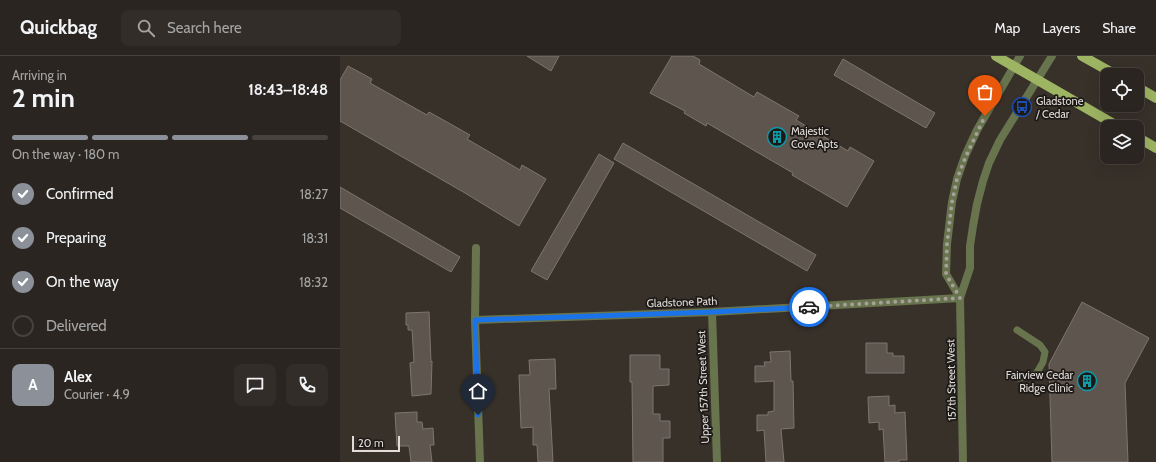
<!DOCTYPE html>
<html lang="en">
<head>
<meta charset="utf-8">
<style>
	:root { --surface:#2a2520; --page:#322d29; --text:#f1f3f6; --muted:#a5a5a5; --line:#46423e; --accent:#8c9099 }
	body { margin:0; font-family:Cabin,sans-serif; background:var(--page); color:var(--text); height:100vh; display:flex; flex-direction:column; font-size:15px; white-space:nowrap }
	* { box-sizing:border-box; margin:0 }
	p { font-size:13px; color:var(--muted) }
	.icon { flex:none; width:22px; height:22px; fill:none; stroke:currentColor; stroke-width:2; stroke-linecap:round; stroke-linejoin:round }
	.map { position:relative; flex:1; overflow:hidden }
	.drawer { display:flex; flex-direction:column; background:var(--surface); width:340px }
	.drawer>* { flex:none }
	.tools { position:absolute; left:760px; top:12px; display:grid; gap:8px }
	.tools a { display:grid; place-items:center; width:44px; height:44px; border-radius:8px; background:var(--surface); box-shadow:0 4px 16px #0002,0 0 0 1px var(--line); font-size:20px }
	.scale { position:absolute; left:12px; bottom:10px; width:48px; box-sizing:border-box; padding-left:4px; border:2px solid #e1dcd8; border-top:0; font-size:11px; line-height:14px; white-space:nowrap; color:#e1dcd8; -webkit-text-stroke:3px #1d1917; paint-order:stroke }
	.pin { position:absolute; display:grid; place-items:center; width:34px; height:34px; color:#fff; margin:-41px -17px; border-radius:50% 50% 50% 0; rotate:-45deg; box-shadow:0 0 4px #0007 }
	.pin .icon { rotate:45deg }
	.courier { position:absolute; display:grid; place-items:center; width:40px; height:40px; margin:-20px; border:3px solid #1a73e8; border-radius:50%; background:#fff; color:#222; box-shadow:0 1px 5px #0007 }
	.summary em { font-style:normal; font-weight:700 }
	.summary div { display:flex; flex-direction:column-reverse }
	.summary { display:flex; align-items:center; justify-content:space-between; height:68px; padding:0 12px }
	h1 { font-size:26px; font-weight:700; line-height:30px }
	.bar { display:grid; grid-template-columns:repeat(4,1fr); gap:6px 4px; align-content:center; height:48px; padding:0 12px }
	.bar i { height:5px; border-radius:3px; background:var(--line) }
	.bar .selected { background:var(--accent) }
	.bar p { grid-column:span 4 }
	.line { display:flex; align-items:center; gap:10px; padding:0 12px; border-top:1px solid var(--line) }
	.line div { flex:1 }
	.round { display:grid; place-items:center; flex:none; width:42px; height:42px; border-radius:8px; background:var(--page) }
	ol { padding:0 12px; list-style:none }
	li { display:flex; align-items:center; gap:12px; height:44px }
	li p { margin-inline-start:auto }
	li .icon { padding:4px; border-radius:50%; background:var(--accent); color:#fff; stroke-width:4 }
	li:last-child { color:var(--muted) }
	li i { width:22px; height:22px; border:2px solid var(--line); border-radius:50% }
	header { display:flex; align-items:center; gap:24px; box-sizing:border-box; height:56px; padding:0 20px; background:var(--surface); border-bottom:1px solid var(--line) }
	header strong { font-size:19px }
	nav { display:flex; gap:22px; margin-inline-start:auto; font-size:14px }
	.search { width:280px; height:36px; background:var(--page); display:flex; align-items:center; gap:10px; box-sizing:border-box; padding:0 14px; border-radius:8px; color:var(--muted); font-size:15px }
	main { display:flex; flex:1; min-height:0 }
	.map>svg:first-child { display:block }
	.building { fill:#5d554e; stroke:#7d756e }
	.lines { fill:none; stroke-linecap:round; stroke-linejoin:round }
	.service { stroke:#68744d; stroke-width:7 }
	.minor { stroke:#68744d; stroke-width:8 }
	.tertiary { stroke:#68744d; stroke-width:8 }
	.primary { stroke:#9db462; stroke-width:10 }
	.done { stroke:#a6a09b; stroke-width:4; stroke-dasharray:0 7.2 }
	.route { stroke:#1a73e8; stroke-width:5 }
	.labels { text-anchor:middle; stroke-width:3.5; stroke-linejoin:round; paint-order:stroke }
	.poi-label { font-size:11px; fill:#e1dcd8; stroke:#1d1917; text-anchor:start }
	.street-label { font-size:11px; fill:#e1dcd8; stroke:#1d1917 }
</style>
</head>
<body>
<header>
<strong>Quickbag</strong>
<div class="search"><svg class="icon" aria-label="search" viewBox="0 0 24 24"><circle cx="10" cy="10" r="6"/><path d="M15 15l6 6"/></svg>Search here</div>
<nav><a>Map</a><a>Layers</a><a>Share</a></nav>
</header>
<main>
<section class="drawer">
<div class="summary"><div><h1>2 min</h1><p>Arriving in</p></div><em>18:43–18:48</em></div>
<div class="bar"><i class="selected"></i><i class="selected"></i><i class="selected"></i><i></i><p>On the way · 180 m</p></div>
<ol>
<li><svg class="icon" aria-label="check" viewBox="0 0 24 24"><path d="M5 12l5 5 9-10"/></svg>Confirmed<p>18:27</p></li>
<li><svg class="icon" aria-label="check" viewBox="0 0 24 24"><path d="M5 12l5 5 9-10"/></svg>Preparing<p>18:31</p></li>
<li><svg class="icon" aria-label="check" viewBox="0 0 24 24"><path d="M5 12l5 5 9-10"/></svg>On the way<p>18:32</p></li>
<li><i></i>Delivered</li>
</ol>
<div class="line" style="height:72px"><b class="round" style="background:var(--accent);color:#fff">A</b><div><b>Alex</b><p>Courier · 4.9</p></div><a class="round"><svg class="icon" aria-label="chat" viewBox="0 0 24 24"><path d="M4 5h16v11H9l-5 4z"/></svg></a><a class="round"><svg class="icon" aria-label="phone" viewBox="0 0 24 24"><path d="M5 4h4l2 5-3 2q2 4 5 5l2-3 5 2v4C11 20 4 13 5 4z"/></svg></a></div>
</section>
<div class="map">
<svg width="816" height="406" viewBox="0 0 816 406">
	<rect width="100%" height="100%" fill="#38312a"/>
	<path class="building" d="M187 0H219L211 15Z
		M332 0H353L360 4 359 8 414 41 417 36 459 60 456 64 508 95 510 91 534 105 507 151 452 119 453 117 367 67 366 70 344 57 345 55 310 37Z
		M503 3 595 57 586 72 494 19Z
		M8 10 32 23 30 27 87 59 89 56 130 79 127 83 180 114 182 109 206 123 179 170 125 137 0 65V24Z
		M283 87 476 199 467 215 274 103Z
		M259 98 274 107 207 224 191 215Z
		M0 131 120 201 111 216 0 152Z
		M742 246 809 282 785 327 788 406H712L709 308Z
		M89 256 91 306 92 305 91 338 72 340 70 307 74 306 72 274H68V269H66V257Z
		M526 287H547V297H553V300H564V317H526Z
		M450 295 451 325H453L454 372 441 373 444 406H426L424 374 417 375V359H428V356L434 355V325L415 326V310H425L424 306H431L430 296Z
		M290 299H320V313H329V329L313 330V358H320V365H330V382H323V406H293L292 326H290Z
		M215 303 216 333H209L213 406H198L197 389H193V371L181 372 179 319H190L189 304Z
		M549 340V350L555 349V357L565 356 567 404H559V406H545L543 373 539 374V366L529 367 528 341Z
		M77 356V366H82L83 373 93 372 94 389H90L92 406H71L69 390H57L55 357Z"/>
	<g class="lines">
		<path class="service" d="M677 274 700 289 705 296 703 306 696 318 679 322"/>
		<path class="minor" d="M136 192 135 264 140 406
			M372 256 377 406
			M135 264 372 256 620 242"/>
		<path class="tertiary" d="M620 242 606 218 607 188 612 146 617 123 625 100 637 74 680 0
			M623 406 620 242 630 212V190L633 170 637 148 643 125 649 107 660 84 712 0"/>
		<path class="primary" d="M656 0 779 71
			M742 0 776 19
			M797 31 816 42
			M797 81 816 92"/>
	</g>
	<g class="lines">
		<path class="done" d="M469 251 620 242 606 218 607 188 612 146 617 123 626 100 645 60"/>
		<path class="route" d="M138 359 135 264 372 256 469 251"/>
	</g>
	<defs>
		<symbol id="bus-ring" viewBox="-11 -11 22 22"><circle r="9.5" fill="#1d1917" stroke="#1a4fb4" stroke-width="1.5"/><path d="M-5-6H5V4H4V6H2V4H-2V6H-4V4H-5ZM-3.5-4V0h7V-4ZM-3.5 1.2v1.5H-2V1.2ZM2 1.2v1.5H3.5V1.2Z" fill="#1a4fb4"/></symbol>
		<symbol id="building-ring" viewBox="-11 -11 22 22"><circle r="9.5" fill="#1d1917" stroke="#0f9aa8" stroke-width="1.5"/><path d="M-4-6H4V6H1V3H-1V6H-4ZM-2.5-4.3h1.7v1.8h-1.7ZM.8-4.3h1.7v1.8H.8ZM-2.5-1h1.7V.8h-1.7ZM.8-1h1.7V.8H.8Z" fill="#0f9aa8"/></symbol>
	</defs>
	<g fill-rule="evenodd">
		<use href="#bus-ring" x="671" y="40" width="22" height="22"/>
		<use href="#building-ring" x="426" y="70" width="22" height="22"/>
		<use href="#building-ring" x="736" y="314" width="22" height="22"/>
	</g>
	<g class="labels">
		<g class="poi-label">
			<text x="696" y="49">Gladstone<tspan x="696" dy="13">/ Cedar</tspan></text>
			<text x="451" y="79">Majestic<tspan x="451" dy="13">Cove Apts</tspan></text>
			<text x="733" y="323" text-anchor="end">Fairview Cedar<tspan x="733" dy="13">Ridge Clinic</tspan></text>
		</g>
		<g class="street-label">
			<text transform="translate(342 246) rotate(-2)" y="4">Gladstone Path</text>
			<text transform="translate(611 324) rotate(-91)" y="4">157th Street West</text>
			<text transform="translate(363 331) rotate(-92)" y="4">Upper 157th Street West</text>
		</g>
	</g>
</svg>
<div class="tools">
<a><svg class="icon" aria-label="locate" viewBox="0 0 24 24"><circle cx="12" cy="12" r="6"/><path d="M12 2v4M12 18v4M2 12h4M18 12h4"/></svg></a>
<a><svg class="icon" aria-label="layers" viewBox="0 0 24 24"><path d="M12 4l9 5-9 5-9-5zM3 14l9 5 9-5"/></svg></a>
</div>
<div class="scale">20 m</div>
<div class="pin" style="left:645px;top:60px;background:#ea580c"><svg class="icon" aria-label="bag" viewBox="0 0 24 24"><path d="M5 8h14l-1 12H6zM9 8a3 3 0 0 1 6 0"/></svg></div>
<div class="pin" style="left:138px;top:359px;background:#1f2937"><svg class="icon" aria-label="home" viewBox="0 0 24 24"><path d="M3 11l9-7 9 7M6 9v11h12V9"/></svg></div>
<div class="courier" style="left:469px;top:251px"><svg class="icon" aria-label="car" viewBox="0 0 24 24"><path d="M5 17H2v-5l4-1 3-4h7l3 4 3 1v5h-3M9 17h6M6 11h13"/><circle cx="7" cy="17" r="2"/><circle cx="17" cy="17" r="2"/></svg></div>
</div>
</main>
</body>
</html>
